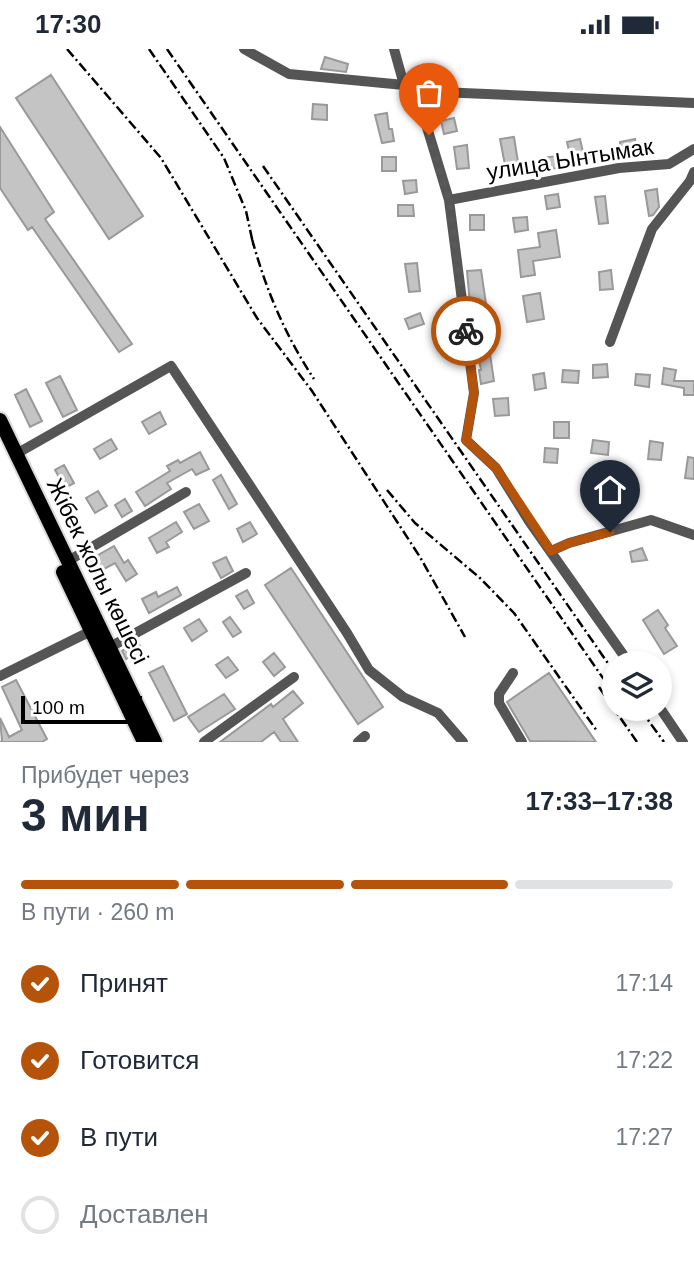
<!DOCTYPE html>
<html lang="ru">
<head>
<meta charset="utf-8">
<style>
	:root { --surface:#fff; --page:#f2f2f3; --text:#1f2937; --muted:#747a83; --line:#e0e1e3; --accent:#b45309 }
	body { margin:0; font-family:Helvetica,sans-serif; background:var(--page); color:var(--text); height:100vh; display:flex; flex-direction:column; font-size:26px; white-space:nowrap }
	* { box-sizing:border-box; margin:0 }
	p { font-size:23px; color:var(--muted) }
	.icon { flex:none; width:38px; height:38px; fill:none; stroke:currentColor; stroke-width:2; stroke-linecap:round; stroke-linejoin:round }
	.map { position:relative; height:693px; overflow:hidden }
	.side { display:flex; flex-direction:column; background:var(--surface); flex:1 }
	.side>* { flex:none }
	.buttons { position:absolute; left:602px; top:602px; display:grid; gap:14px }
	.buttons a { display:grid; place-items:center; width:70px; height:70px; border-radius:50%; background:var(--surface); box-shadow:0 4px 10px #0003; font-size:35px }
	.scale { position:absolute; left:21px; bottom:18px; width:121px; box-sizing:border-box; padding-left:7px; border:4px solid #000; border-top:0; font-size:19px; line-height:24px; white-space:nowrap; color:#000; -webkit-text-stroke:5px #fff; paint-order:stroke }
	.pin { position:absolute; display:grid; place-items:center; width:60px; height:60px; color:#fff; margin:-72px -30px; border-radius:50% 50% 50% 0; rotate:-45deg; box-shadow:0 0 7px #0007 }
	.pin .icon { rotate:45deg }
	.courier { position:absolute; display:grid; place-items:center; width:70px; height:70px; margin:-35px; border:5px solid #b45309; border-radius:50%; background:#fff; color:#222; box-shadow:0 2px 9px #0007 }
	.headline em { font-style:normal; font-weight:600 }
	.headline div { display:flex; flex-direction:column-reverse }
	.headline { display:flex; align-items:center; justify-content:space-between; height:119px; padding:0 21px }
	h1 { font-size:46px; font-weight:600; line-height:52px }
	.bar { display:grid; grid-template-columns:repeat(4,1fr); gap:10px 7px; align-content:center; height:84px; padding:0 21px }
	.bar i { height:9px; border-radius:5px; background:var(--line) }
	.bar .current { background:var(--accent) }
	.bar p { grid-column:span 4 }
	ol { padding:0 21px; list-style:none }
	li { display:flex; align-items:center; gap:21px; height:77px }
	li p { margin-inline-start:auto }
	li .icon { padding:7px; border-radius:50%; background:var(--accent); color:#fff; stroke-width:4 }
	li:last-child { color:var(--muted) }
	li i { width:38px; height:38px; border:4px solid var(--line); border-radius:50% }
	.status { display:flex; justify-content:space-between; align-items:center; height:49px; padding:0 35px; background:var(--surface); direction:ltr }
	.status svg { height:19px; fill:currentColor }
	.map>svg:first-child { display:block }
	.building { fill:#c4c4c4; stroke:#999; stroke-width:2 }
	.lines { fill:none; stroke-linecap:round; stroke-linejoin:round }
	.major-casing { stroke:#dbdbdb; stroke-width:18 }
	.minor { stroke:#555; stroke-width:10 }
	.major { stroke:#000; stroke-width:14 }
	.rail { stroke:#000; stroke-width:2.5; stroke-dasharray:10 3.5 2 3.5; stroke-linecap:butt }
	.done { stroke:#595959; stroke-width:7; stroke-dasharray:0 12.6 }
	.route { stroke:#b45309; stroke-width:9 }
	.labels { text-anchor:middle; stroke-width:6; stroke-linejoin:round; paint-order:stroke }
	.street-label { font-size:23px; fill:#000; stroke:#fff }
</style>
</head>
<body>
<div class="status"><b>17:30</b><svg viewBox="0 0 49 12"><path d="M0 12V9h3v3zM5 12V6h3v6zM10 12V3h3v9zM15 12V0h3v12zM26 1h20v11H26zM47 4h2v5h-2z"/></svg></div>
<div class="map">
<svg width="694" height="693" viewBox="0 0 694 693">
	<rect width="100%" height="100%" fill="#fff"/>
	<path class="building" d="M325 8 348 15 346 23 321 20Z
		M51 26 143 167 109 190 16 49Z
		M313 55 327 56V71L312 70Z
		M387 64 389 80H392L394 92 382 94 375 66Z
		M454 69 457 82 444 85 441 72Z
		M0 78 54 163 45 170 132 295 119 303 32 178 28 181 0 139Z
		M514 88 518 113 505 116 500 90Z
		M580 90 583 103 570 106 567 93Z
		M635 90 637 100 621 103 620 93Z
		M467 96 469 119 457 120 454 98Z
		M557 107 558 119 542 121 541 109Z
		M382 108H396V122H382Z
		M416 131 417 143 405 145 403 132Z
		M657 140 659 158 653 166 649 167 645 142Z
		M558 145 560 158 547 160 545 147Z
		M605 147 608 174 599 175 595 148Z
		M398 156H413L414 167H398Z
		M470 166H484V181H470Z
		M527 168 528 181 515 183 513 169Z
		M556 181 560 208 533 212 535 226 521 228 518 201 540 198 538 184Z
		M417 214 420 242 409 243 405 215Z
		M481 221 489 275 476 278 470 255 467 222Z
		M611 221 613 240 600 241 599 223Z
		M540 244 544 270 527 273 523 247Z
		M420 264 424 275 409 280 405 270Z
		M488 292 494 332 481 335 479 321H481L476 295Z
		M607 315 608 328 593 329V316Z
		M664 319 676 321 674 332H694V346H684V339L662 335Z
		M563 321 579 322 578 334 562 333Z
		M544 324 546 339 535 341 533 326Z
		M636 325 650 326 649 338 635 336Z
		M60 327 77 361 63 368 46 334Z
		M26 340 42 372 30 378 15 346Z
		M508 349 509 366 495 367 493 350Z
		M160 363 166 375 149 385 142 373Z
		M554 373H569V389H554Z
		M111 390 117 400 100 410 94 400Z
		M593 391 609 393 608 406 591 404Z
		M650 392 663 394 661 411 648 410Z
		M545 399 558 400 557 414 544 413Z
		M200 403 209 420 196 426 192 420 167 434 171 440 145 457 136 443 170 422 167 417 178 411 180 414Z
		M688 408 694 409V430L685 429Z
		M64 416 74 434 65 439 55 421Z
		M221 426 237 455 229 460 213 431Z
		M98 442 107 457 95 464 86 449Z
		M125 450 132 462 122 468 115 456Z
		M199 455 209 472 194 480 184 463Z
		M176 473 182 483 166 493 169 498 157 504 149 489Z
		M250 473 257 485 243 493 237 480Z
		M114 497 124 514 128 511 137 525 126 532 115 514 93 526 86 513Z
		M642 499 647 511 632 513 630 503Z
		M226 508 233 522 221 529 213 514Z
		M291 519 383 658 358 675 265 536Z
		M177 538 181 546 149 564 142 550 156 543 158 548Z
		M247 541 254 554 244 560 236 547Z
		M658 561 668 576 665 579 677 597 664 605 643 571Z
		M230 568 241 583 233 588 223 573Z
		M199 570 207 582 192 592 184 579Z
		M138 593 142 601 126 610 122 602Z
		M274 604 285 618 274 627 263 613Z
		M228 608 238 621 226 629 216 616Z
		M163 617 187 665 174 672 149 624Z
		M549 624 596 693 530 692 507 653Z
		M16 631 47 690 42 693H0L2 692 0 669 9 688 22 681 2 638Z
		M293 642 303 654 283 670 298 693H281L274 683 261 693H220L271 655 273 658Z
		M224 645 235 660 199 683 188 668Z"/>
	<g class="lines">
		<defs>
			<path id="major" d="M0 371 155 693
				M63 523 144 693"/>
		</defs>
		<use href="#major" class="major-casing"/>
		<path class="minor" d="M244 0 289 25 404 36
			M394 0 404 36 416 42 449 151 474 344 466 391 496 419 529 472 629 614
			M416 42 694 54
			M449 151 619 119 669 115 694 100
			M610 293 652 180 690 132 694 123
			M16 405 171 317 347 584 369 621 403 648 438 664 463 693
			M551 502 569 494 651 471 694 486
			M68 512 186 443
			M110 598 246 524
			M513 624 499 645V654L522 693
			M0 627 91 582
			M660 659 683 693
			M204 693 294 628
			M358 693 365 687"/>
		<use href="#major" class="major"/>
		<path class="rail" d="M67 0 161 109 257 269 312 342 420 508 465 588
			M149 0 224 109 246 162 254 199
			M167 0 614 645
			M263 117 614 623
			M252 190C266 241 285 286 314 330
			M387 441 415 474 480 529 514 564 597 682
			M599 638 637 693
			M640 660 664 693"/>
	</g>
	<g class="lines">
		<path class="done" d="M429 86 449 151 466 282"/>
		<path class="route" d="M466 282 474 344 466 391 496 419 551 502 569 494 610 483"/>
	</g>
	<g class="labels">
		<g class="street-label">
			<text transform="translate(570 110) rotate(-9)" y="8">улица Ынтымак</text>
			<text transform="translate(98 522) rotate(64)" y="8">Жібек жолы көшесі</text>
		</g>
	</g>
</svg>
<div class="buttons">
<a><svg class="icon" aria-label="layers" viewBox="0 0 24 24"><path d="M12 4l9 5-9 5-9-5zM3 14l9 5 9-5"/></svg></a>
</div>
<div class="scale">100 m</div>
<div class="pin" style="left:429px;top:86px;background:#ea580c"><svg class="icon" aria-label="bag" viewBox="0 0 24 24"><path d="M5 8h14l-1 12H6zM9 8a3 3 0 0 1 6 0"/></svg></div>
<div class="pin" style="left:610px;top:483px;background:#1f2937"><svg class="icon" aria-label="home" viewBox="0 0 24 24"><path d="M3 11l9-7 9 7M6 9v11h12V9"/></svg></div>
<div class="courier" style="left:466px;top:282px"><svg class="icon" aria-label="bike" viewBox="0 0 24 24"><circle cx="6" cy="16" r="4"/><circle cx="18" cy="16" r="4"/><path d="M6 16l4-8h5l3 8M10 8l3 8H6M13 5h3"/></svg></div>
</div>
<section class="side">
<div class="headline"><div><h1>3 мин</h1><p>Прибудет через</p></div><em>17:33–17:38</em></div>
<div class="bar"><i class="current"></i><i class="current"></i><i class="current"></i><i></i><p>В пути · 260 m</p></div>
<ol>
<li><svg class="icon" aria-label="check" viewBox="0 0 24 24"><path d="M5 12l5 5 9-10"/></svg>Принят<p>17:14</p></li>
<li><svg class="icon" aria-label="check" viewBox="0 0 24 24"><path d="M5 12l5 5 9-10"/></svg>Готовится<p>17:22</p></li>
<li><svg class="icon" aria-label="check" viewBox="0 0 24 24"><path d="M5 12l5 5 9-10"/></svg>В пути<p>17:27</p></li>
<li><i></i>Доставлен</li>
</ol>
</section>
</body>
</html>
